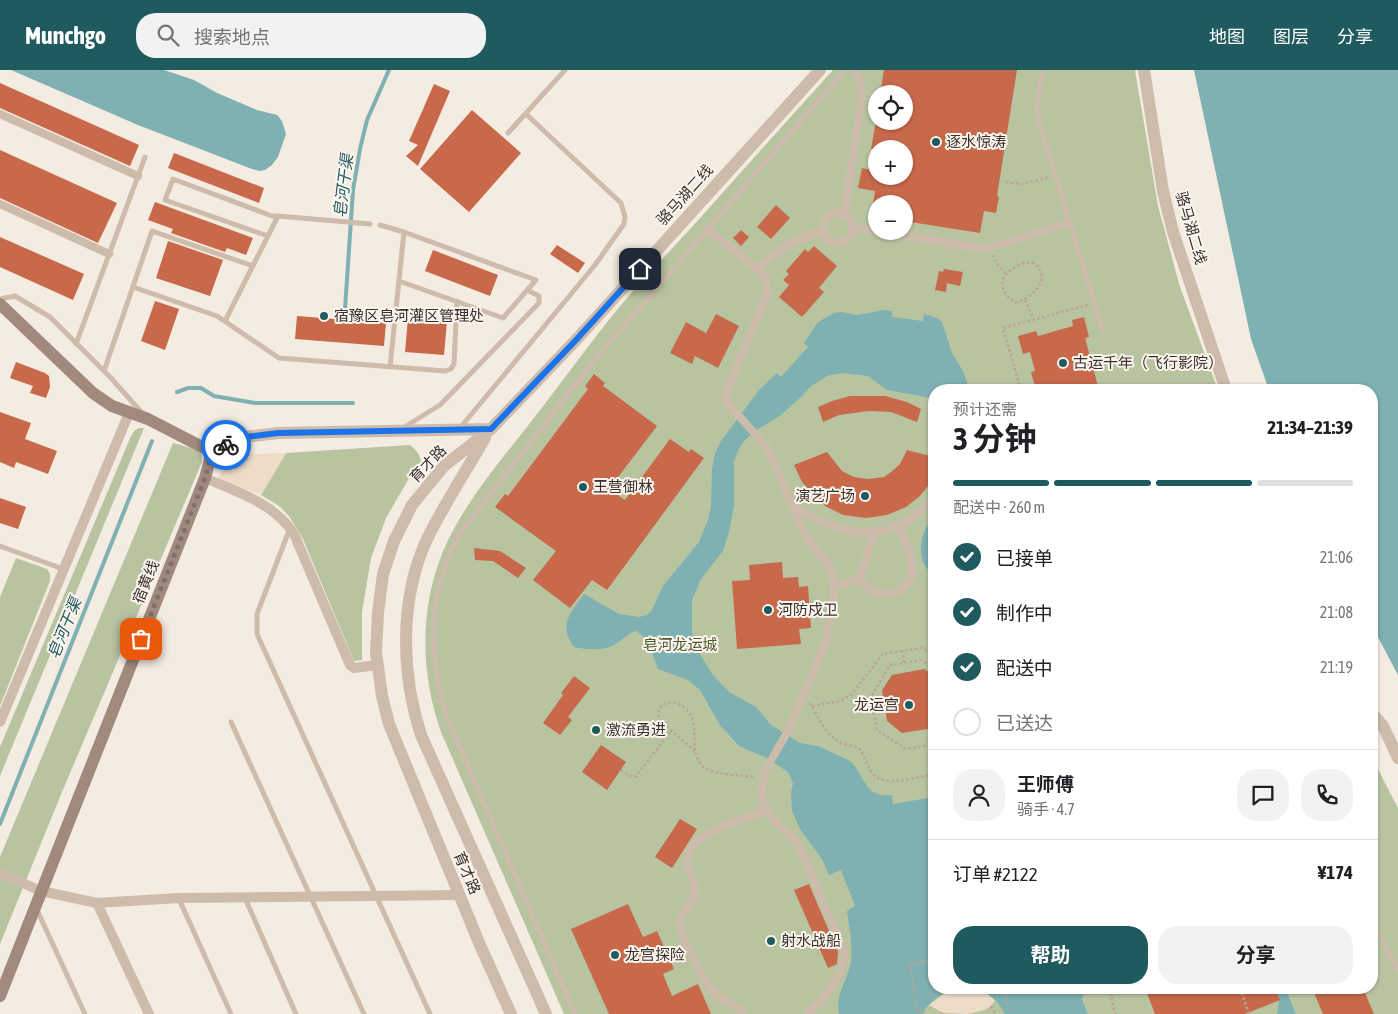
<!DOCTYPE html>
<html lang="zh">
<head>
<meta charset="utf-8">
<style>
	:root { --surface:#fff; --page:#f2f2f2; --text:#202124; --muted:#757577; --line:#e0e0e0; --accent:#1f5a5e }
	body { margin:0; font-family:"Asap Condensed","Noto Sans SC",sans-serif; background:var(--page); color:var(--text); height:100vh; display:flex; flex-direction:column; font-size:19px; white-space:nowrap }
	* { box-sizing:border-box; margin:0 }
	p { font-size:16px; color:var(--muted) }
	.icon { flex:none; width:28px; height:28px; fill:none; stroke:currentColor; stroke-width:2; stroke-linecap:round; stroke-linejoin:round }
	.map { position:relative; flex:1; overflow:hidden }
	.details { position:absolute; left:928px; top:314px; width:450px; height:610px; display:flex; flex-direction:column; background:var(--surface); border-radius:20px; box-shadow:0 1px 4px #0004 }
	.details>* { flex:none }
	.controls { position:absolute; left:868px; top:15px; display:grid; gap:10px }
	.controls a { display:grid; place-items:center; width:45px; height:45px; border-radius:50%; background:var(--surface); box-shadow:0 1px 4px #0004; font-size:25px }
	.pin { position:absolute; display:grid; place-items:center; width:42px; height:42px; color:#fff; margin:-21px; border-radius:10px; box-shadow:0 2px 8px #0006 }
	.courier { position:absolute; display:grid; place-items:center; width:50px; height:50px; margin:-25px; border:4px solid #1a73e8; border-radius:50%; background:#fff; color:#222; box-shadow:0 1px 6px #0007 }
	.headline em { font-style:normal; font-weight:700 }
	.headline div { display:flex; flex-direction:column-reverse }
	.headline { display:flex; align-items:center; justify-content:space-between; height:85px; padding:0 25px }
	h1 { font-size:32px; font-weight:700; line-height:38px }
	.bar { display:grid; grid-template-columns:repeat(4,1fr); gap:8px 5px; align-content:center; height:60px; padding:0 25px }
	.bar i { height:6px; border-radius:4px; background:var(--line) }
	.bar .current { background:var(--accent) }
	.bar p { grid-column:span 4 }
	.line { display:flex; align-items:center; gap:12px; padding:0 25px; border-top:1px solid var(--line) }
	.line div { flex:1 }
	.round { display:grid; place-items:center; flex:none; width:52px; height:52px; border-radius:20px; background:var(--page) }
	ol { padding:0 25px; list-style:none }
	li { display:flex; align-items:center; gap:15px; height:55px }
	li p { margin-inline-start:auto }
	li .icon { padding:5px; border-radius:50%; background:var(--accent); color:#fff; stroke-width:4 }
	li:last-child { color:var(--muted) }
	li i { width:28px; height:28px; border:2px solid var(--line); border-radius:50% }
	.primary-button { display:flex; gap:10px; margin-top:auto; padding:10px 25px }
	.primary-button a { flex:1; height:58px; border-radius:20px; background:var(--accent); color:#fff; font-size:20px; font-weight:700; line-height:58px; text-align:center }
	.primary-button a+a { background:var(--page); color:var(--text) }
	header { display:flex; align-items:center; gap:30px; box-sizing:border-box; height:70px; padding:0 25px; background:var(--accent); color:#fff }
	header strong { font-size:24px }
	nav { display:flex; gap:28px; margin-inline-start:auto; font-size:18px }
	.search { width:350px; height:45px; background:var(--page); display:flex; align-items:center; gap:12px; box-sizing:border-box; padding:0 18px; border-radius:20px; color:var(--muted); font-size:19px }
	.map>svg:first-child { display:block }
	.green { fill:#b8c4a0; fill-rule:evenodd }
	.plaza { fill:#ecdcc8 }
	.water { fill:#7fb0b2 }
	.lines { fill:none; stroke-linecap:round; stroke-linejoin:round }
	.stream { stroke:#7fb0b2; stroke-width:4 }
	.building { fill:#c8694b }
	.path { stroke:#b9a596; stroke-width:2.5; stroke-dasharray:2.5 2.5; stroke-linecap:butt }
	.service { stroke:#cdbbac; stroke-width:5 }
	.pedestrian { stroke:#cdbbac; stroke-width:8 }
	.minor { stroke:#cdbbac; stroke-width:10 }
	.tertiary { stroke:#cdbbac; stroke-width:12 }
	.secondary { stroke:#a18a7d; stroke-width:12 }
	.done { stroke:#7c716b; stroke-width:5; stroke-dasharray:0 9 }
	.route { stroke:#1a73e8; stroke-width:6 }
	.poi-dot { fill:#1f5a5e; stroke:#fbf5ee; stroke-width:2 }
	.labels { text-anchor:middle; stroke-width:4; stroke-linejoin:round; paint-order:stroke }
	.poi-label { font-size:15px; fill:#3b302b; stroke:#fbf5ee; text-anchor:start }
	.street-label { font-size:15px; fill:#3b302b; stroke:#fbf5ee }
	.park-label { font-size:15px; fill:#4a5a2e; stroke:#fbf5ee }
	.water-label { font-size:16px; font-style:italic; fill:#1f5a5e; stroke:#fbf5ee }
</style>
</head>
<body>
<header>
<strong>Munchgo</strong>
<div class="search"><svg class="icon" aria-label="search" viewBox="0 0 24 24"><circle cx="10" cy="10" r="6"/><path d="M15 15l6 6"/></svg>搜索地点</div>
<nav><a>地图</a><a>图层</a><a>分享</a></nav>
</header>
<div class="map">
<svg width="1398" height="944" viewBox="0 0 1398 944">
	<rect width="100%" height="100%" fill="#f4ebe1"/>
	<path class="green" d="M833 0H1135L1158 136 1180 217 1218 320H934V918H1371V686L1398 738V944H564L441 662C421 605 419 541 442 484 462 434 504 387 537 344 565 308 592 270 621 235 644 208 668 183 692 157 739 104 786 52 833 0ZM876 24H904V51H876ZM876 79H904V106H876ZM876 134H904V161H876Z
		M139 358H144L0 706V677L131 366 134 361Z
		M173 373 195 379 201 383 202 392 62 722 0 874V787Z
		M410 375C416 380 421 385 421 394L412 403 386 448 371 488 362 542V590L354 591 303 469 289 446 279 436 261 425 286 383Z
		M16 488 47 499 50 504V511L0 636V527Z"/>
	<path class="plaza" d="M286 383 261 425 218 408 227 396 251 384Z
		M958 918H972L986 923 995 930 991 936 985 940 967 944 943 943 929 935 948 921Z"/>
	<path class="water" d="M11 0H164L194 10 217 23 257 40 277 45 282 51 286 64 278 87 272 95 265 100 260 101 252 99 138 55Z
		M1194 0H1398V605L1371 554V320H1269L1251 269Z
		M884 240 892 241V247L923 251 924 244 937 248 942 252 952 283 963 301 970 320H934V331L931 328 887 320 868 306 843 303 827 306 810 317 802 326 781 345 755 361 746 369 739 378 734 392V436L729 462 723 481 701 509 692 530V563L701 586 712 604 729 622 756 637 771 655 800 673 818 676 850 691C865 704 864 729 892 725L893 734 934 727V918H1085L1082 930 1088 944H1005C1002 940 1000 934 996 931 980 914 953 914 935 929 930 933 925 938 923 944H839C835 925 846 913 850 896 854 879 849 858 847 841L855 836 841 800 829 805 822 789 800 759 792 741 791 723 793 713 788 702 767 688 739 676 720 655 700 620 688 610 658 599 647 570 637 561C628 562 624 569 617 573 606 581 588 580 574 577 558 555 570 543 584 524L619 544 639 547 647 545 652 540 663 516 699 472 708 450 711 436 712 399 715 383 721 371 759 320 777 303 781 307 808 277 804 273 818 252 834 243 841 242 857 245Z
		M934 447V505C914 492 919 462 934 447Z
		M1274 918H1285L1296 944H1277L1279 932Z"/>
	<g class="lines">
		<path class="stream" d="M345 239 353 120 360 79 367 50 389 0
			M177 322 188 318H201L214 326 255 333H353
			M0 754 152 371"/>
	</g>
	<path class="building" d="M884 0H1017L997 126 999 127 996 143 984 141 980 163 904 151V134H873L875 121 858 118 862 98 876 101V106H904V79H871L876 51H904V24H880Z
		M0 13 139 75 130 96 0 38Z
		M434 14 450 21 418 96 406 86 418 75 409 71Z
		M472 40 521 83 469 142 420 99Z
		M0 80 117 133 98 173 0 128Z
		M174 83 264 118 259 133 168 98Z
		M155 132 253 168 246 185 227 178 225 182 171 163 173 159 148 150Z
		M776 135 790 148 771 169 757 157Z
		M741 160 749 167 741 176 733 168Z
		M0 167 84 204 73 230 0 197Z
		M168 171 223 190 210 226 156 208Z
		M557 175 585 193 578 203 550 184Z
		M814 176 837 196 819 218 824 222 802 247 779 227 789 215 783 210 789 204 786 201 805 179 808 182Z
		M433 180 498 205 490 226 425 201Z
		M944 199 963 202 960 216 947 213 946 222 935 220 939 201 943 202Z
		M155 231 179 239 165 280 141 271Z
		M716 244 739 256 718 298 695 286 692 294 670 283 686 252 706 263Z
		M297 246 386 253 384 276 295 269Z
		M1084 247 1089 267 1085 268 1099 320H1036L1031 302 1035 301 1030 282 1023 284 1018 266 1036 261 1038 266 1073 256 1072 250Z
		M408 248 447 251 444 285 405 282Z
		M16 292 45 303 49 306 50 317 46 328 30 323 33 316 10 308Z
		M594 304 605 313 603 316 657 356 609 419 625 430 670 369 689 382 691 379 704 388 607 520 592 510 570 538 533 510 556 481 495 437 505 424 508 426 588 319 585 316Z
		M850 326H885L907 332 921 339 917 352 891 342 869 341 839 345 823 352 818 337 832 331Z
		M0 342 31 353 25 369 57 381 48 404 16 392 14 398 0 392Z
		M907 380 934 387V408L920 426 906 437 887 445 866 448 843 445 825 436 802 412 794 395 827 382 842 401 854 407 868 409 884 407 891 402 900 394Z
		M0 428 26 437 18 459 0 453Z
		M474 478 500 481 526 498 518 508 493 491 475 490Z
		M782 492 783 508 798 507 799 517 808 516 811 558 799 559 801 574 737 579 732 511 750 510 749 495Z
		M924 599 934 606V658L902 663 887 651 882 620 892 605Z
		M574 606 590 618 568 647 572 650 560 665 543 653 563 625 561 623Z
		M601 675 626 692 607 720 582 702Z
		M680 749 697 759 672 798 655 787Z
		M809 814 838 882 837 894 828 898 794 820Z
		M628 834 643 867 657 861 674 899 663 904 672 926 698 914 711 944H609L571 859Z
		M1145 918H1178L1180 924 1196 918H1275L1280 930 1245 944H1155Z
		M1312 918H1363L1374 944H1323Z"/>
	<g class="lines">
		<path class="path" d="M1006 112 1022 114 1049 107
			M993 185 997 194 1005 203
			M1032 192C1054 206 1034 229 1015 232 989 215 1008 194 1032 192Z
			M1025 230 1034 250
			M1021 320 1003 258 1088 235
			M902 580 904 593
			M934 599 921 590 890 595 871 627 877 660 906 679 934 674
			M810 633C818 646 825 664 839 672 845 675 853 676 859 678 865 687 868 700 875 706 886 717 920 707 934 704
			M812 636 840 631 852 624 883 584 921 578 934 584
			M695 681 661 652C650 634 674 625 687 640 702 655 686 684 705 698 715 705 742 705 755 707
			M621 700 632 707 636 706 671 661
			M1005 918 1009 939
			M1110 918 1113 937 1116 944
			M1240 918 1249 944
			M991 936 996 944
			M923 944 917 940 910 894 934 890
			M942 944 943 943"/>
		<path class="service" d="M1042 0 1037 36 1039 52 1103 261
			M508 63 565 0
			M380 155 404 162 536 210 503 248 399 211
			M268 166 165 130 173 109 272 146H278
			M133 217 217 246 279 288 445 301 451 299 454 294 457 231
			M0 229 15 226 50 247 111 308 142 343
			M225 251 278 146 370 154
			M76 274 145 87
			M390 297 404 162
			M104 301 152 161 253 196
			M403 358 440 335 539 233V226L527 220
			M460 358 595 195 624 154 625 147 621 133 526 44
			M290 458 257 544V564L430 944
			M0 476 63 499
			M231 652 364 944
			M245 828 296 944
			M179 829 231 944
			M37 840 85 944
			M1371 849 1398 901
			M575 944 447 647C427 581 427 529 458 466L592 293 845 0"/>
		<path class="pedestrian" d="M0 44 138 106
			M0 134 109 184
			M823 158a15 15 0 1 1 30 0a15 15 0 1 1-30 0Z
			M844 145 862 26 860 11 856 0
			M852 157 876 161
			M707 159 762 203 766 213 767 224 729 316 726 324 727 333 768 378 800 455 811 474 829 495 833 507 834 526 826 572 788 661 765 701 762 720 763 732 766 741 779 756 796 771 802 783 844 881C847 900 822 932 807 944
			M879 161 978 178 991 177 1070 153
			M757 199C781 178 792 170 823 161
			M792 435C841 467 892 479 934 427
			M859 509 872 470 869 462
			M834 516 859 509C864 513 869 520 874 522 892 530 914 517 912 497 911 484 904 469 899 456
			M743 944C734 933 725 932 716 924 704 913 677 863 681 848 684 838 695 834 695 822 696 810 684 798 688 785 696 761 744 749 766 741"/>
		<path class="minor" d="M205 408C237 422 274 433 294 464L350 595 354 598 377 595
			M0 652 129 343
			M0 803 41 821 97 833 179 828 459 825
			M97 833 149 944"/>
		<path class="tertiary" d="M1144 0 1163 121 1173 162 1226 320
			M485 368C466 401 445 433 428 467 399 528 401 603 421 665L546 944
			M212 382 245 367 278 363 491 359
			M1371 642 1383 656 1398 688
			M511 944 480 875 389 654 382 626 376 582 378 543 383 504 394 471 412 435 444 396 491 359 576 270 820 0"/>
		<path class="secondary" d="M0 234 93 323 112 336 148 349 212 382 205 408 0 926"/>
	</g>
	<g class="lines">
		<path class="done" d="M141 569 205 408 212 382 226 375"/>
		<path class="route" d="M226 375 245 367 278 363 491 359 576 270 640 199"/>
	</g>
	<g class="poi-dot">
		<circle cx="936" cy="72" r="5"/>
		<circle cx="324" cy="246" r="5"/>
		<circle cx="1063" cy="293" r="5"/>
		<circle cx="583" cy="417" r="5"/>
		<circle cx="865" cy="426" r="5"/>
		<circle cx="768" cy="540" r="5"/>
		<circle cx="909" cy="635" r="5"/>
		<circle cx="596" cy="660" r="5"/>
		<circle cx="771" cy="871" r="5"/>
		<circle cx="615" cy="885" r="5"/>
	</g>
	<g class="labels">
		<g class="poi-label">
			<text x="946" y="77">逐水惊涛</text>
			<text x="334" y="251">宿豫区皂河灌区管理处</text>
			<text x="1073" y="298">古运千年（飞行影院）</text>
			<text x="593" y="422">王营御林</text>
			<text x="855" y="431" text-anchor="end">演艺广场</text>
			<text x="778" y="545">河防戍卫</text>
			<text x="899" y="640" text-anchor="end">龙运宫</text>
			<text x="606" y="665">激流勇进</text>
			<text x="781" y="876">射水战船</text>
			<text x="625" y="890">龙宫探险</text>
		</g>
		<g class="street-label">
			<text transform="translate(685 125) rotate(-48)" y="5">骆马湖二线</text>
			<text transform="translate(1191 158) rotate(74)" y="5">骆马湖二线</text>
			<text transform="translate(428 394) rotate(-46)" y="5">育才路</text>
			<text transform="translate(146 512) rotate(-68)" y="5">宿黄线</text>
			<text transform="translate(467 803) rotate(67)" y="5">育才路</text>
		</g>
		<g class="park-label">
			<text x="680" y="580">皂河龙运城</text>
		</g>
		<g class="water-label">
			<text transform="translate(343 116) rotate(-83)" y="6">皂河干渠</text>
			<text transform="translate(64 558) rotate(-68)" y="6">皂河干渠</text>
		</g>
	</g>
</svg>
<div class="controls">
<a><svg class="icon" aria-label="locate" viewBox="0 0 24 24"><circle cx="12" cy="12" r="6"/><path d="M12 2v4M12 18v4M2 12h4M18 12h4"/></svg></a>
<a>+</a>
<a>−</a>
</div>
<div class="pin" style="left:141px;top:569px;background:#ea580c"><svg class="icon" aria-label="bag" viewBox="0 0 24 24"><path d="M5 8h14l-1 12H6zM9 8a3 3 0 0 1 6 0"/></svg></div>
<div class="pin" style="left:640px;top:199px;background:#1f2937"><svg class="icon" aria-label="home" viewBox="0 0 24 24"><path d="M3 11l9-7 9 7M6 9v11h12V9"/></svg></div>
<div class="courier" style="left:226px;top:375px"><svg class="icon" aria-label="bike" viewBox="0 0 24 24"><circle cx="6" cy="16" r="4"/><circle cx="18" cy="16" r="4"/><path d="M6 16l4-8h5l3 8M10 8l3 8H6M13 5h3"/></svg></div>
<section class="details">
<div class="headline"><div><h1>3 分钟</h1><p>预计还需</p></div><em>21:34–21:39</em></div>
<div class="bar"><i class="current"></i><i class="current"></i><i class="current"></i><i></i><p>配送中 · 260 m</p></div>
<ol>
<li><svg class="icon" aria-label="check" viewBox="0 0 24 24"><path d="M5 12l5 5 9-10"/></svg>已接单<p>21:06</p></li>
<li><svg class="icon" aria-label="check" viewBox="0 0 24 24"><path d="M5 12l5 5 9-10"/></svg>制作中<p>21:08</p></li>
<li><svg class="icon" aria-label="check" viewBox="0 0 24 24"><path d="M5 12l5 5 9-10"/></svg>配送中<p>21:19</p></li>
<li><i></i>已送达</li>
</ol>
<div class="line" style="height:90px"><a class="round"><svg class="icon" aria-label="person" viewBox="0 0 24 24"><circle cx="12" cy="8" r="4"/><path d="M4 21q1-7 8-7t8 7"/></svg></a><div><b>王师傅</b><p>骑手 · 4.7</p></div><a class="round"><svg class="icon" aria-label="chat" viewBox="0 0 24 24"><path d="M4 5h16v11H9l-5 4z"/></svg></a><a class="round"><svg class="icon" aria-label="phone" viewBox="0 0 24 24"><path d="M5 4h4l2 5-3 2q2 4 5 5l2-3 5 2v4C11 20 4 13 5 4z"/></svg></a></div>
<div class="line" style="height:65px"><div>订单 #2122</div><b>¥174</b></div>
<div class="primary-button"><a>帮助</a><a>分享</a></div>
</section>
</div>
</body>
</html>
